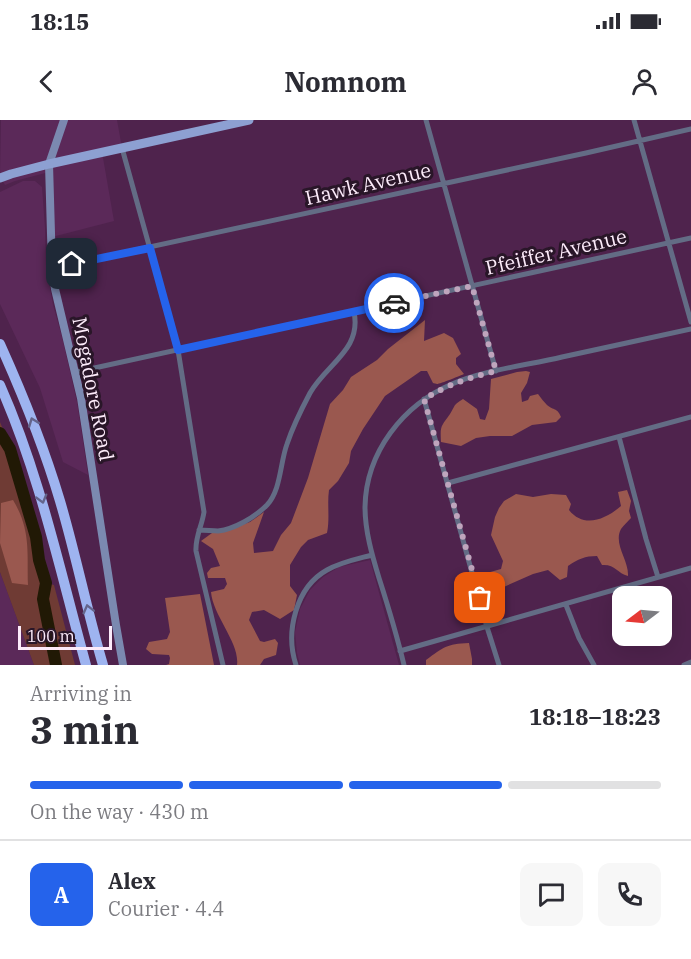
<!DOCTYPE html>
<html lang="en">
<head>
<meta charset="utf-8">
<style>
	:root { --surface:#fff; --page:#f7f7f7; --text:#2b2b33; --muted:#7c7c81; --line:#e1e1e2; --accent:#2563eb }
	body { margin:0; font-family:"IBM Plex Serif",serif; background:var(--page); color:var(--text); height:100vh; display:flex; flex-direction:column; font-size:22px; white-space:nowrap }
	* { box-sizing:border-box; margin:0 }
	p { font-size:20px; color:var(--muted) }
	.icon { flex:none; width:33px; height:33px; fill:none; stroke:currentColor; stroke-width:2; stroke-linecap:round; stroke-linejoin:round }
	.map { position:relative; height:545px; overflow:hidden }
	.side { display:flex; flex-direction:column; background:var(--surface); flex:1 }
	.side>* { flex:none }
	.needle { width:39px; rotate:254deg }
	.fabs { position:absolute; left:612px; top:466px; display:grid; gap:12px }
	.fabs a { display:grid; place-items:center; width:60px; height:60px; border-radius:12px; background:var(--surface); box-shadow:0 6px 24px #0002; font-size:30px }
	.scale { position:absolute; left:18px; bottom:15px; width:94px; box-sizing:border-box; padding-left:6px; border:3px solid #fcebfa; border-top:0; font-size:16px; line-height:21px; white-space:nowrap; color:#fcebfa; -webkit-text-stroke:4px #291628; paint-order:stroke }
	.pin { position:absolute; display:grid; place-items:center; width:51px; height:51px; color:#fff; margin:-26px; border-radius:12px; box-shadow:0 3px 9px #0006 }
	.courier { position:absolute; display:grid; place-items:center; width:60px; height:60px; margin:-30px; border:4px solid #2563eb; border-radius:50%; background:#fff; color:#222; box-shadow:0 2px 8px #0007 }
	.summary em { font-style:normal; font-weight:800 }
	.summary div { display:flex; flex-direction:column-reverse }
	.summary { display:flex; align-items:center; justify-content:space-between; height:102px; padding:0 30px }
	h1 { font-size:39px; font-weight:800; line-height:45px }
	.bar { display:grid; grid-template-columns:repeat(4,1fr); gap:9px 6px; align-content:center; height:72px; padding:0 30px }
	.bar i { height:8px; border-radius:4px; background:var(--line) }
	.bar .current { background:var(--accent) }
	.bar p { grid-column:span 4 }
	.line { display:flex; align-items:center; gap:15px; padding:0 30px; border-top:2px solid var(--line) }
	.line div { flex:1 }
	.round { display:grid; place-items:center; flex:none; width:63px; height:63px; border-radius:12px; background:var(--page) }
	.status { display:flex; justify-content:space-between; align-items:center; height:42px; padding:0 30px; background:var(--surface); direction:ltr }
	.status svg { height:16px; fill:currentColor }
	header { display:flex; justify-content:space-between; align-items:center; height:78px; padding:0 30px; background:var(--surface); font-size:27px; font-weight:800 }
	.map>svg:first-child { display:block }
	.built { fill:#5b2959 }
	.green { fill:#6f3b34 }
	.forest { fill:#9a584f }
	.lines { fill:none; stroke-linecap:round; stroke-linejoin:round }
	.river { stroke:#211905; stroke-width:12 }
	.street { stroke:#636c85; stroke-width:5 }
	.secondary { stroke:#7b89b0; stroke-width:8 }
	.primary { stroke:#8da0d2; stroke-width:9 }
	.highway { stroke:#9eb4f0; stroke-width:10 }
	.oneway { stroke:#64658c }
	.done { stroke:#bfa5bd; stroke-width:6; stroke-dasharray:0 10.8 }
	.route { stroke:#2563eb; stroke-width:8 }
	.labels { text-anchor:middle; stroke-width:6; stroke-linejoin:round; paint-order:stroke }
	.street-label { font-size:20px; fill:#fcebfa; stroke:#291628 }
</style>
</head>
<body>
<div class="status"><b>18:15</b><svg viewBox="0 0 49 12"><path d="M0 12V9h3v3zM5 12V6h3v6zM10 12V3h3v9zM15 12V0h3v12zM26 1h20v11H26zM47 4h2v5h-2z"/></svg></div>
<header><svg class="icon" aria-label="back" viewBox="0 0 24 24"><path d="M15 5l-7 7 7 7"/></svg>Nomnom<svg class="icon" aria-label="person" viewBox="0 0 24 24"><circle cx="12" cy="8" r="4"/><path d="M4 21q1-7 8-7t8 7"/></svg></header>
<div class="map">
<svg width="691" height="545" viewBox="0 0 691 545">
	<rect width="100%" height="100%" fill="#4f234d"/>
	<path class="built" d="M1 0H117L122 28 102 32 114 101 52 117 53 51 15 61 5 65 0 55Z
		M23 61H35L42 67 45 108 46 145 53 185 62 217 77 282 88 355 63 342 40 268 0 184V72Z
		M370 440 399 545H300L297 533 295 512 300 489 310 470 323 457 339 447Z
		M0 452 34 545H0Z"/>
	<path class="green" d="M0 302 18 346 36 403 50 464 54 465 75 545H34L0 452Z"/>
	<path class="forest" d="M425 200 424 221 444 213 453 218 461 234 456 238V244L464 254C462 255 440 264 437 264 436 264 434 263 433 263L427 251H421L385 276 363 309 351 331 349 343 338 361 329 370C327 384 330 398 327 413L308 420 301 427 290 445V466L297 475 294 490 280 499 264 490 252 492 249 500 260 521 264 522 275 519 278 523 276 535 264 539 260 545H237C240 523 213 496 211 472L224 469 227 464 225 458H208L207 453 211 448 220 446 213 429 201 421 212 413 225 411 250 402 264 392 253 423 254 433 273 431 281 415 291 403 308 358 330 284 343 270 351 257 377 240 388 229Z
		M526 251 530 252 527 263 521 273 522 282 528 280 530 276 538 274C541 278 544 282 547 285 554 291 557 287 561 297L556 302 532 305 512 316H490L476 318 461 326 441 322C440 305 441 307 450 294 456 285 452 286 463 279L477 289 480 299 485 300 489 289 491 259 517 252Z
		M627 370 631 381 629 391 631 398C628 401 624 405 621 409 613 424 629 440 628 456 617 453 615 444 602 445L597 436C585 436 578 439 568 446L567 457 560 460 548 450 533 454 488 474C482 467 481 463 483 454L501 449 503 441 491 415 495 397 499 388 504 381 516 374 533 377 551 374 566 375 571 384 569 390C584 409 606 399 621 386L618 372Z
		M13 380C31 410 27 432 28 465L12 463 0 423 1 383Z
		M200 474 214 545H166L169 544 170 538 169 535 152 534 146 529 149 522 167 519 170 512 165 478Z
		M469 523 472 539V545H426V540C444 527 446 524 469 523Z"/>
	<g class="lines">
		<path class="river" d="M0 313 10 329 36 417 39 440 46 463 43 479 56 545"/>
		<path class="street" d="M426 0 496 251
			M634 0 691 202
			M122 28 178 230 204 392C202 406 195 417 196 431L223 545
			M52 148 586 33 691 9
			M76 252 691 118
			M424 279 487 507 499 545
			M619 317 646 419 658 457
			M448 363 691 297
			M199 410C206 410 212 411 218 411 235 409 255 397 267 385 281 370 280 343 287 324 293 306 301 290 310 273 326 244 362 230 354 192
			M566 485 579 518 594 545
			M400 531 691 448
			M296 545C285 512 296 467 327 450 341 442 357 439 372 435
			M404 545C397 516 388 486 379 458 372 435 365 411 365 387 366 332 403 285 452 264 483 250 529 245 562 237 605 228 648 218 691 209
			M684 545 691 542"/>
		<path class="secondary" d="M64 0 49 44 52 148 55 169 81 278 116 505 123 545"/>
		<path class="primary" d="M0 58 11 54 49 44 249 0"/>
		<path class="highway" d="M0 224C23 275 44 327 60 381 76 435 87 491 103 545
			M0 265C40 355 60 451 86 545"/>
	</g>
	<defs><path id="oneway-chevron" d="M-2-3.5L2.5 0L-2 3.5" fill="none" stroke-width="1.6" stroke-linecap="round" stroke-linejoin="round" transform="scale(1.5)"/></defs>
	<g class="oneway">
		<use href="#oneway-chevron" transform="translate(33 302) rotate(-111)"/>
		<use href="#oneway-chevron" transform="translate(42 379) rotate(74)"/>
		<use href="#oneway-chevron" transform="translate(88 489) rotate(-104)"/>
	</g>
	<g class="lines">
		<path class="done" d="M394 183 472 166 496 251C468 258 449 264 424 279L480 478"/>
		<path class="route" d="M72 144 150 128 178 230 394 183"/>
	</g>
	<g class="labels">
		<g class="street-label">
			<text transform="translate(368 64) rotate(-13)" y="7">Hawk Avenue</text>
			<text transform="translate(556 132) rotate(-13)" y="7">Pfeiffer Avenue</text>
			<text transform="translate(93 269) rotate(79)" y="7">Mogadore Road</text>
		</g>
	</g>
</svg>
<div class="fabs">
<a><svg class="needle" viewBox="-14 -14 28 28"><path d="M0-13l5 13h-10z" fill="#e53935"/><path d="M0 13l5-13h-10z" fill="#7c7c81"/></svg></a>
</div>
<div class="scale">100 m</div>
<div class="pin" style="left:480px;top:478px;background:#ea580c"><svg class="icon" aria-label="bag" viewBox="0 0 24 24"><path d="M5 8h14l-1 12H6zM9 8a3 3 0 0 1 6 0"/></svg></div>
<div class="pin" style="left:72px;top:144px;background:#1f2937"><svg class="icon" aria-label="home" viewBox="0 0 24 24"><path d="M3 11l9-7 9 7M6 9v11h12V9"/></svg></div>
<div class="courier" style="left:394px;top:183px"><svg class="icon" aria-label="car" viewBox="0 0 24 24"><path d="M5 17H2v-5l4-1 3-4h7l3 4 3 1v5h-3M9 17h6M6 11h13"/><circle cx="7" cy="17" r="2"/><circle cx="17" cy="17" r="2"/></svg></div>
</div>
<section class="side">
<div class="summary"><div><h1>3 min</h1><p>Arriving in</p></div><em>18:18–18:23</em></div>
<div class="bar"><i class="current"></i><i class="current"></i><i class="current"></i><i></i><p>On the way · 430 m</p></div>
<div class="line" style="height:108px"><b class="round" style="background:var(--accent);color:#fff">A</b><div><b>Alex</b><p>Courier · 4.4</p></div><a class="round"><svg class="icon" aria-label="chat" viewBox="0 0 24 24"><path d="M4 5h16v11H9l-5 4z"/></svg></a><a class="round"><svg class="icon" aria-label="phone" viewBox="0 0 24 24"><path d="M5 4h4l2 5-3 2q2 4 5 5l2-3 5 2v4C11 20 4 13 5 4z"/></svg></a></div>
</section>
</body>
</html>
